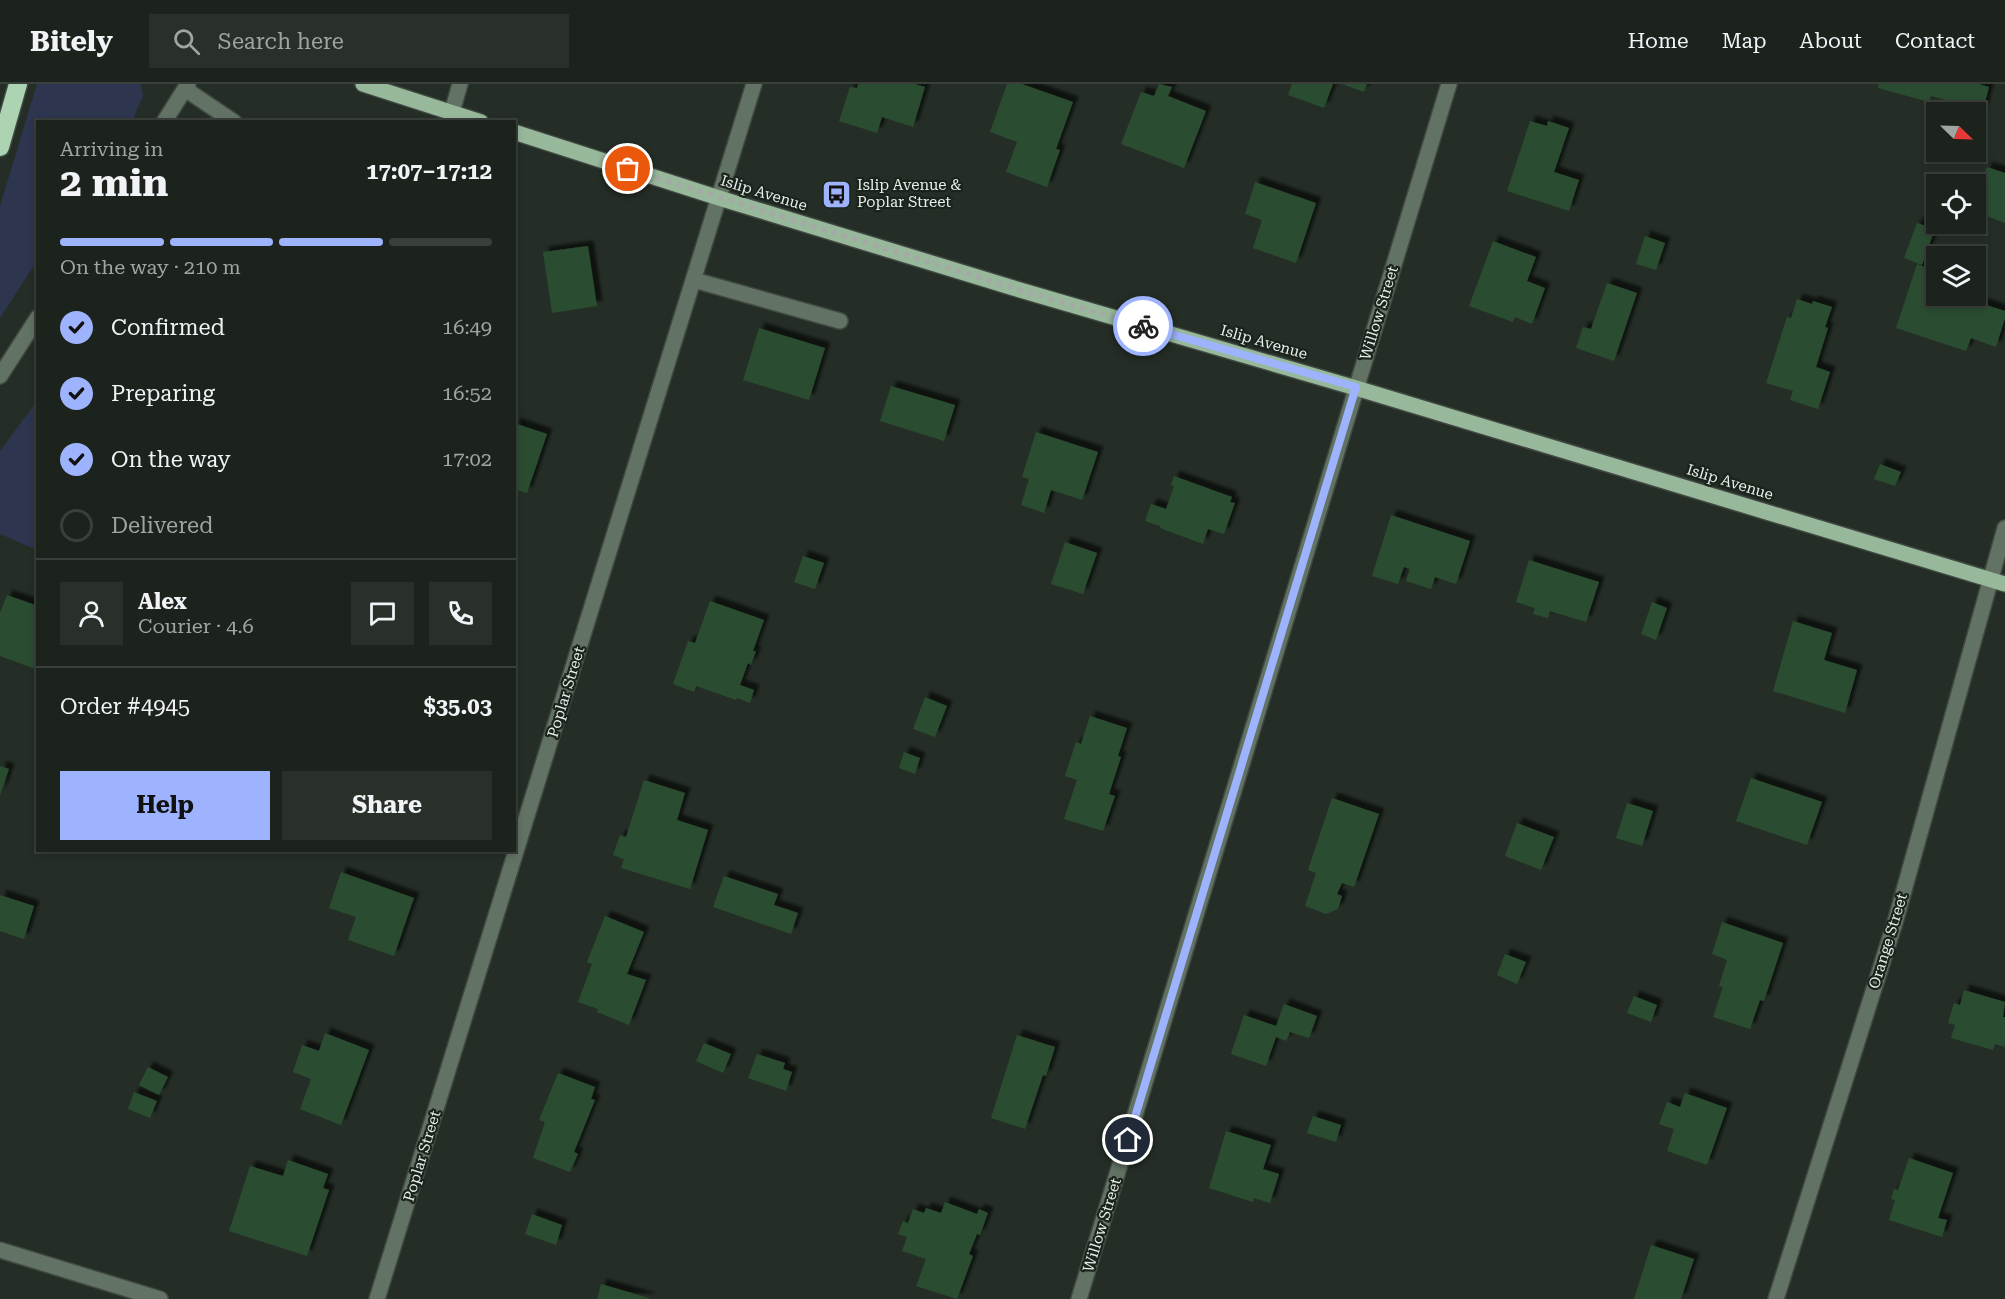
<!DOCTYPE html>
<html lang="en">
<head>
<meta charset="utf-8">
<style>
	:root { --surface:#1c221c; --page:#292f29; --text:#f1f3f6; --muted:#a0a4a3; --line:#3a3f3b; --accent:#9eb3fd }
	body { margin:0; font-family:"Roboto Serif",serif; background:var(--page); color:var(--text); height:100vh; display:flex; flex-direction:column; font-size:22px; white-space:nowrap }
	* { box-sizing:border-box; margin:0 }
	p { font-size:20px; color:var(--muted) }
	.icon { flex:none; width:33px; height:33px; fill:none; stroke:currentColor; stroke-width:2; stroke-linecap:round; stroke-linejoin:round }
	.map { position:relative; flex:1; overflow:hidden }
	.details { position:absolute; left:36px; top:36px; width:480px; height:732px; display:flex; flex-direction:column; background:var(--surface); border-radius:0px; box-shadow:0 3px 9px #0003,0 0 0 2px var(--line) }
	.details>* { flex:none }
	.needle { width:39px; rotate:113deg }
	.buttons { position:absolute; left:1926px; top:18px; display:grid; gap:12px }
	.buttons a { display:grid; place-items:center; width:60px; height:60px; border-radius:0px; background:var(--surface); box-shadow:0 3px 9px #0003,0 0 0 2px var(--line); font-size:30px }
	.pin { position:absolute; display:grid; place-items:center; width:51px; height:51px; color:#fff; margin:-26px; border:3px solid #fff; border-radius:50%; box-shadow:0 2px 6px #0007 }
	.courier { position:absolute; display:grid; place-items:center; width:60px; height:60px; margin:-30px; border:4px solid #9eb3fd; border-radius:50%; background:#fff; color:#222; box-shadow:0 2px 8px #0007 }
	.summary em { font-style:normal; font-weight:700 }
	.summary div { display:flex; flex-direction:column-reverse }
	.summary { display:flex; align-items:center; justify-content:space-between; height:102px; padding:0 24px }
	h1 { font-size:39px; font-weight:700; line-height:45px }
	.bar { display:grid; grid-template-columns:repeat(4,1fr); gap:9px 6px; align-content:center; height:72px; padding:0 24px }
	.bar i { height:8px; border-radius:4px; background:var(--line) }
	.bar .active { background:var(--accent) }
	.bar p { grid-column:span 4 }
	.line { display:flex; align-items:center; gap:15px; padding:0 24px; border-top:2px solid var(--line) }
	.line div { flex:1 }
	.round { display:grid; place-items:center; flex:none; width:63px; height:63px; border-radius:0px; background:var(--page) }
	ol { padding:0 24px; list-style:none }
	li { display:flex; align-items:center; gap:18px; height:66px }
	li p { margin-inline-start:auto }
	li .icon { padding:6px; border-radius:50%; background:var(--accent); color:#111; stroke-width:4 }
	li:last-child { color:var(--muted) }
	li i { width:33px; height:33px; border:3px solid var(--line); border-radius:50% }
	.cta { display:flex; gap:12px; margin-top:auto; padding:12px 24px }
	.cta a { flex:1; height:69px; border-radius:0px; background:var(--accent); color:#111; font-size:24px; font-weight:700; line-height:69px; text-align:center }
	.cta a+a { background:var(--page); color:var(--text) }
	header { display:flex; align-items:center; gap:36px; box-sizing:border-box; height:84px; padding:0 30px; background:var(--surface); border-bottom:2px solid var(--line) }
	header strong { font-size:28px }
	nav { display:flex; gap:33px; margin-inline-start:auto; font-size:21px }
	.search { width:420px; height:54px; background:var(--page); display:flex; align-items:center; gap:15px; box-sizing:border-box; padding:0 21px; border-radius:0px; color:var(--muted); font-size:22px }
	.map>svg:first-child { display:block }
	.green { fill:#2d354f }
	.building { fill:#2a4d30; filter:url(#shadow) }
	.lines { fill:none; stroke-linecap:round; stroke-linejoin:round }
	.minor-casing { stroke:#404941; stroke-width:18 }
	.major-casing { stroke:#404941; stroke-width:18 }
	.highway-casing { stroke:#404941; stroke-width:21 }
	.minor { stroke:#627264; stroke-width:15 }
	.major { stroke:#98b89c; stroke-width:15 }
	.highway { stroke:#add4b2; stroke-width:18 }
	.done { stroke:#a4aba5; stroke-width:6; stroke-dasharray:0 10.8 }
	.route { stroke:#9eb3fd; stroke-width:8 }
	.labels { text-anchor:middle; stroke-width:4.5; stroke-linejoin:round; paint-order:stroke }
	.poi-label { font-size:15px; fill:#e8eee9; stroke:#1b241c; text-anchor:start }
	.street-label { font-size:15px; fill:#e8eee9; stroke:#1b241c }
</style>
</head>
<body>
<header>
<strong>Bitely</strong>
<div class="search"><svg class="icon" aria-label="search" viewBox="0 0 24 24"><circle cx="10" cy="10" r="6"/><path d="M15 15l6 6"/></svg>Search here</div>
<nav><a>Home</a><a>Map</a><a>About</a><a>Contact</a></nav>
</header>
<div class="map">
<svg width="2005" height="1215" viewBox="0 0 2005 1215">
	<defs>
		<filter id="shadow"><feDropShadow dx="5.5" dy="-5.5" stdDeviation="1.5" flood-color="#0009"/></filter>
	</defs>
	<rect width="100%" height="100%" fill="#252e26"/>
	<path class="green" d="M37 0H141L143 12 132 37 38 38 37 177 0 234V122Z
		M37 317V466L0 450V367Z"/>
	<path class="building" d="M858 0H915L925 3 913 43 882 33 877 49 839 37 850 3 857 4Z
		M1007 0H1022L1073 18 1056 65 1060 66 1047 103 1006 88 1017 58 990 48Z
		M1159 0 1172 3 1168 12 1206 27 1184 84 1121 60 1141 8 1154 12Z
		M1292 0H1333L1324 24 1288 11Z
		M1342 0H1367L1364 8Z
		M1879 0H1979L1989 3 1983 26 1931 12 1929 18 1878 4Z
		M1530 37 1547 42 1548 37 1569 44 1554 88 1579 96 1569 127 1507 107Z
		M1987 83 2005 89V139L1976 128V116Z
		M1255 98 1316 119 1296 179 1253 164 1262 136 1245 130Z
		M1917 139 1935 145 1922 181 1904 174Z
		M1645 152 1665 159 1656 186 1636 180Z
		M1493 157 1536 173 1527 197 1545 204 1532 240 1515 233 1513 238 1469 222Z
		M588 162 597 222 552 229 543 168Z
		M1917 180 1936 187V212H1958L2005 227V234L1996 263 1971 254 1966 267 1896 244Z
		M1607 199 1637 209 1614 277 1576 264 1583 243 1591 245Z
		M1797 215 1812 220 1813 217 1832 223 1825 243 1828 244 1816 283 1830 288 1818 325 1790 316 1793 307 1766 299 1787 233 1791 234Z
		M759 244 825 264 809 316 743 296Z
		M891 302 955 321 944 357 880 337Z
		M514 339 547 350 527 409 514 405Z
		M1036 348 1098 368 1082 416 1051 406 1044 429 1021 421 1029 395 1022 393Z
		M1880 380 1901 388 1895 402 1874 395Z
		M1174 392 1232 413 1230 418 1235 419 1224 450 1208 445 1203 460 1160 444V442L1145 437 1151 420 1166 425 1174 402 1171 401Z
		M1391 431 1470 457 1456 500 1435 493 1431 505 1406 497 1410 485 1404 483 1398 500 1372 492Z
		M1065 458 1097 469 1083 510 1051 500Z
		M803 472 824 479 815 505 794 498Z
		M1529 476 1599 498 1586 538 1550 527 1548 534 1533 530 1535 524 1516 518Z
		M7 511 38 522V556L34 566 38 567V586L0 572V529Z
		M710 517 764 536 753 567H756L751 581 748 579 740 601 754 606 750 619 737 614 736 616 696 602 694 608 673 600 688 557 695 559Z
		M1652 518 1667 524 1656 556 1641 550Z
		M1793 537 1832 549 1824 576 1857 586 1845 629 1773 607Z
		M925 613 947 622 935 653 913 645Z
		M1090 632 1127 644 1118 672 1121 673 1109 710 1115 712 1103 747 1064 735 1077 696 1065 692 1076 658 1081 660Z
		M904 668 920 674 915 690 899 684Z
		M0 682 9 685 0 711Z
		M1751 694 1822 718 1807 761 1736 737Z
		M644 696 685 709 677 736 708 746 690 805 621 784 624 775 613 771 620 751 626 753Z
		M1332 714 1379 730 1354 803 1342 799 1337 810 1342 812 1338 825 1326 830 1305 822 1316 789 1308 786Z
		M1627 719 1653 727 1642 762 1616 754Z
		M1517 739 1554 753 1541 786 1505 772Z
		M341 788 414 814 394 872 348 856 356 833 329 824Z
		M724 792 778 810 774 821 798 829 791 850 713 823Z
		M0 811 34 822 24 855 0 847Z
		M605 832 644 848 627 890 646 896 629 941 597 928 598 925 578 918 592 880 587 878Z
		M1722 838 1783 859 1764 917 1760 916 1750 945 1713 933 1723 903 1719 902 1727 876 1712 870Z
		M1505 870 1526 878 1517 900 1497 891Z
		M1964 906 2005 918 2003 933H2005V963L1995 960 1993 966 1951 954 1955 941 1948 939 1954 919 1960 921Z
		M1634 912 1657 921 1651 938 1627 929Z
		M1284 920 1317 932 1309 954 1290 948 1286 957 1276 953 1266 982 1231 970 1244 931 1276 942Z
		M325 949 369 966 341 1041 300 1025 311 995 293 988 302 961 319 967Z
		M1017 951 1055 963 1046 992 1043 991 1025 1045 991 1034Z
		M704 959 731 970 723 989 696 977Z
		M757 970 785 979 783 985 792 988 786 1007 748 994Z
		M148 983 168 993 159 1011 139 1001Z
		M558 989 595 1003 591 1015 595 1016 574 1068 578 1070 570 1088 533 1074 545 1038 539 1036Z
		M134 1008 157 1017 150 1034 128 1025Z
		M1685 1009 1727 1024 1707 1081 1667 1067 1674 1045 1659 1040 1667 1018 1680 1023Z
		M1313 1032 1341 1041 1336 1058 1307 1049Z
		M1226 1047 1271 1061 1263 1085 1279 1090 1270 1119 1254 1114 1253 1118 1209 1104Z
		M1909 1074 1953 1089 1938 1134 1947 1136 1942 1153 1889 1136 1895 1116 1891 1115 1894 1105 1898 1106Z
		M288 1076 328 1090 323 1104 329 1106 307 1172 229 1147 250 1082 283 1092Z
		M945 1118 977 1130 979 1125 988 1129 980 1151 977 1150 969 1170 973 1172 957 1215 916 1202 926 1175 902 1167 907 1153 898 1150 903 1137 908 1139 913 1125 924 1129 926 1124 941 1129Z
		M532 1130 562 1141 556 1161 525 1150Z
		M1651 1161 1694 1175 1681 1215H1634Z
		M601 1200 649 1214V1215H597Z"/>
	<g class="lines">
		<defs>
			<path id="minor" d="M185 5 234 38
				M452 28 460 0
				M164 38 188 0
				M694 196 840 237
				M0 292 38 233
				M0 1166 160 1215
				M377 1215 754 0
				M1079 1215 1449 0
				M1776 1215 1896 835 2005 444"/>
			<path id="major" d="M363 0 481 38
				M514 48 719 114 1020 206 1356 304 2005 500"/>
			<path id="highway" d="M0 63 18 0"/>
		</defs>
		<use href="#minor" class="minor-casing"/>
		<use href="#major" class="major-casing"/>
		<use href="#highway" class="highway-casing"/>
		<use href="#minor" class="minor"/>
		<use href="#major" class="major"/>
		<use href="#highway" class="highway"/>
	</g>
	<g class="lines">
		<path class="done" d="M628 85 1020 206 1143 242"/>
		<path class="route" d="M1128 1056 1356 303 1143 242"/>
	</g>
	<defs>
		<symbol id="bus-square" viewBox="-11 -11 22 22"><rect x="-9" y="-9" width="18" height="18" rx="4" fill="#9eb3fd" stroke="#1b241c"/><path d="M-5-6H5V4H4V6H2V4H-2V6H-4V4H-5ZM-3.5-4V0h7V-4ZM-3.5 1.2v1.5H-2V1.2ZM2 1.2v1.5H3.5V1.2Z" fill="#111"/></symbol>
	</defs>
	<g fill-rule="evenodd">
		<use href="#bus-square" x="820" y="94" width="33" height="33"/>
	</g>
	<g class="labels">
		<g class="poi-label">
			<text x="857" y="106">Islip Avenue &amp;<tspan x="857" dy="17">Poplar Street</tspan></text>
		</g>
		<g class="street-label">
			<text transform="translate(764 109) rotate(17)" y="5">Islip Avenue</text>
			<text transform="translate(1379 229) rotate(-73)" y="5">Willow Street</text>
			<text transform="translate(1264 258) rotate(16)" y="5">Islip Avenue</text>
			<text transform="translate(1730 398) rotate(17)" y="5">Islip Avenue</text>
			<text transform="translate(566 608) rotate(-73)" y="5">Poplar Street</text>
			<text transform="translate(1888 857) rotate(-73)" y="5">Orange Street</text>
			<text transform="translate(422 1072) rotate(-73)" y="5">Poplar Street</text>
			<text transform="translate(1102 1141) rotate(-73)" y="5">Willow Street</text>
		</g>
	</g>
</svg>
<div class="buttons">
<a><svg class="needle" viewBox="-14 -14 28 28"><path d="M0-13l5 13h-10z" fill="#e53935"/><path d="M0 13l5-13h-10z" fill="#a0a4a3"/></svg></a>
<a><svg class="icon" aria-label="locate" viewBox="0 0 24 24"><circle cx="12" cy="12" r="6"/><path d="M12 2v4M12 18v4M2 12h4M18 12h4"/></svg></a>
<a><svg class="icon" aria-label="layers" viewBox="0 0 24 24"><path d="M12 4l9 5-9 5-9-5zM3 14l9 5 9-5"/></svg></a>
</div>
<div class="pin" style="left:628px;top:85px;background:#ea580c"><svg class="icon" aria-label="bag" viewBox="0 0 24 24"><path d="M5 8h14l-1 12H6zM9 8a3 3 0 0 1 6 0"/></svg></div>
<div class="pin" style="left:1128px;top:1056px;background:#1f2937"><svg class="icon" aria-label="home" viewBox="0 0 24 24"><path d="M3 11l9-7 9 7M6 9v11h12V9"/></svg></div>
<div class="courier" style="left:1143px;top:242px"><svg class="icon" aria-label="bike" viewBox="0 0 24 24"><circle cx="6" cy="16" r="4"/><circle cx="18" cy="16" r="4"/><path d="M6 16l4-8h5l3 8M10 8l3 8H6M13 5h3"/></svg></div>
<section class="details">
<div class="summary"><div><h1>2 min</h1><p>Arriving in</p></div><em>17:07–17:12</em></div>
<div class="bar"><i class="active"></i><i class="active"></i><i class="active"></i><i></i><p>On the way · 210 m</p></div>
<ol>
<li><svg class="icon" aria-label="check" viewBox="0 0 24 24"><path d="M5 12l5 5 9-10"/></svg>Confirmed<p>16:49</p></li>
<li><svg class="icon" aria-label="check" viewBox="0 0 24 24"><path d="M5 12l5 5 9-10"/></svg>Preparing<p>16:52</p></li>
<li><svg class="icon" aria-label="check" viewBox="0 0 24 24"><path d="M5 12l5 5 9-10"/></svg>On the way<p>17:02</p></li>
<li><i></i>Delivered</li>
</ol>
<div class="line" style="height:108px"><a class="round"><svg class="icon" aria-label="person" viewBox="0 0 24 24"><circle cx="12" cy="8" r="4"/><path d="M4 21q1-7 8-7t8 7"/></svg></a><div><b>Alex</b><p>Courier · 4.6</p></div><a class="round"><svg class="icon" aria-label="chat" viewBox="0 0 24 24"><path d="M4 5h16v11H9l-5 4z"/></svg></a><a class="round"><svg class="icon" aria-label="phone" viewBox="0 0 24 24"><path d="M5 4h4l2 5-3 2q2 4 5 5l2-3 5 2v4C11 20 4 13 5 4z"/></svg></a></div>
<div class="line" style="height:78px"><div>Order #4945</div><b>$35.03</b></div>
<div class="cta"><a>Help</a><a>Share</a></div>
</section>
</div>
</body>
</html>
